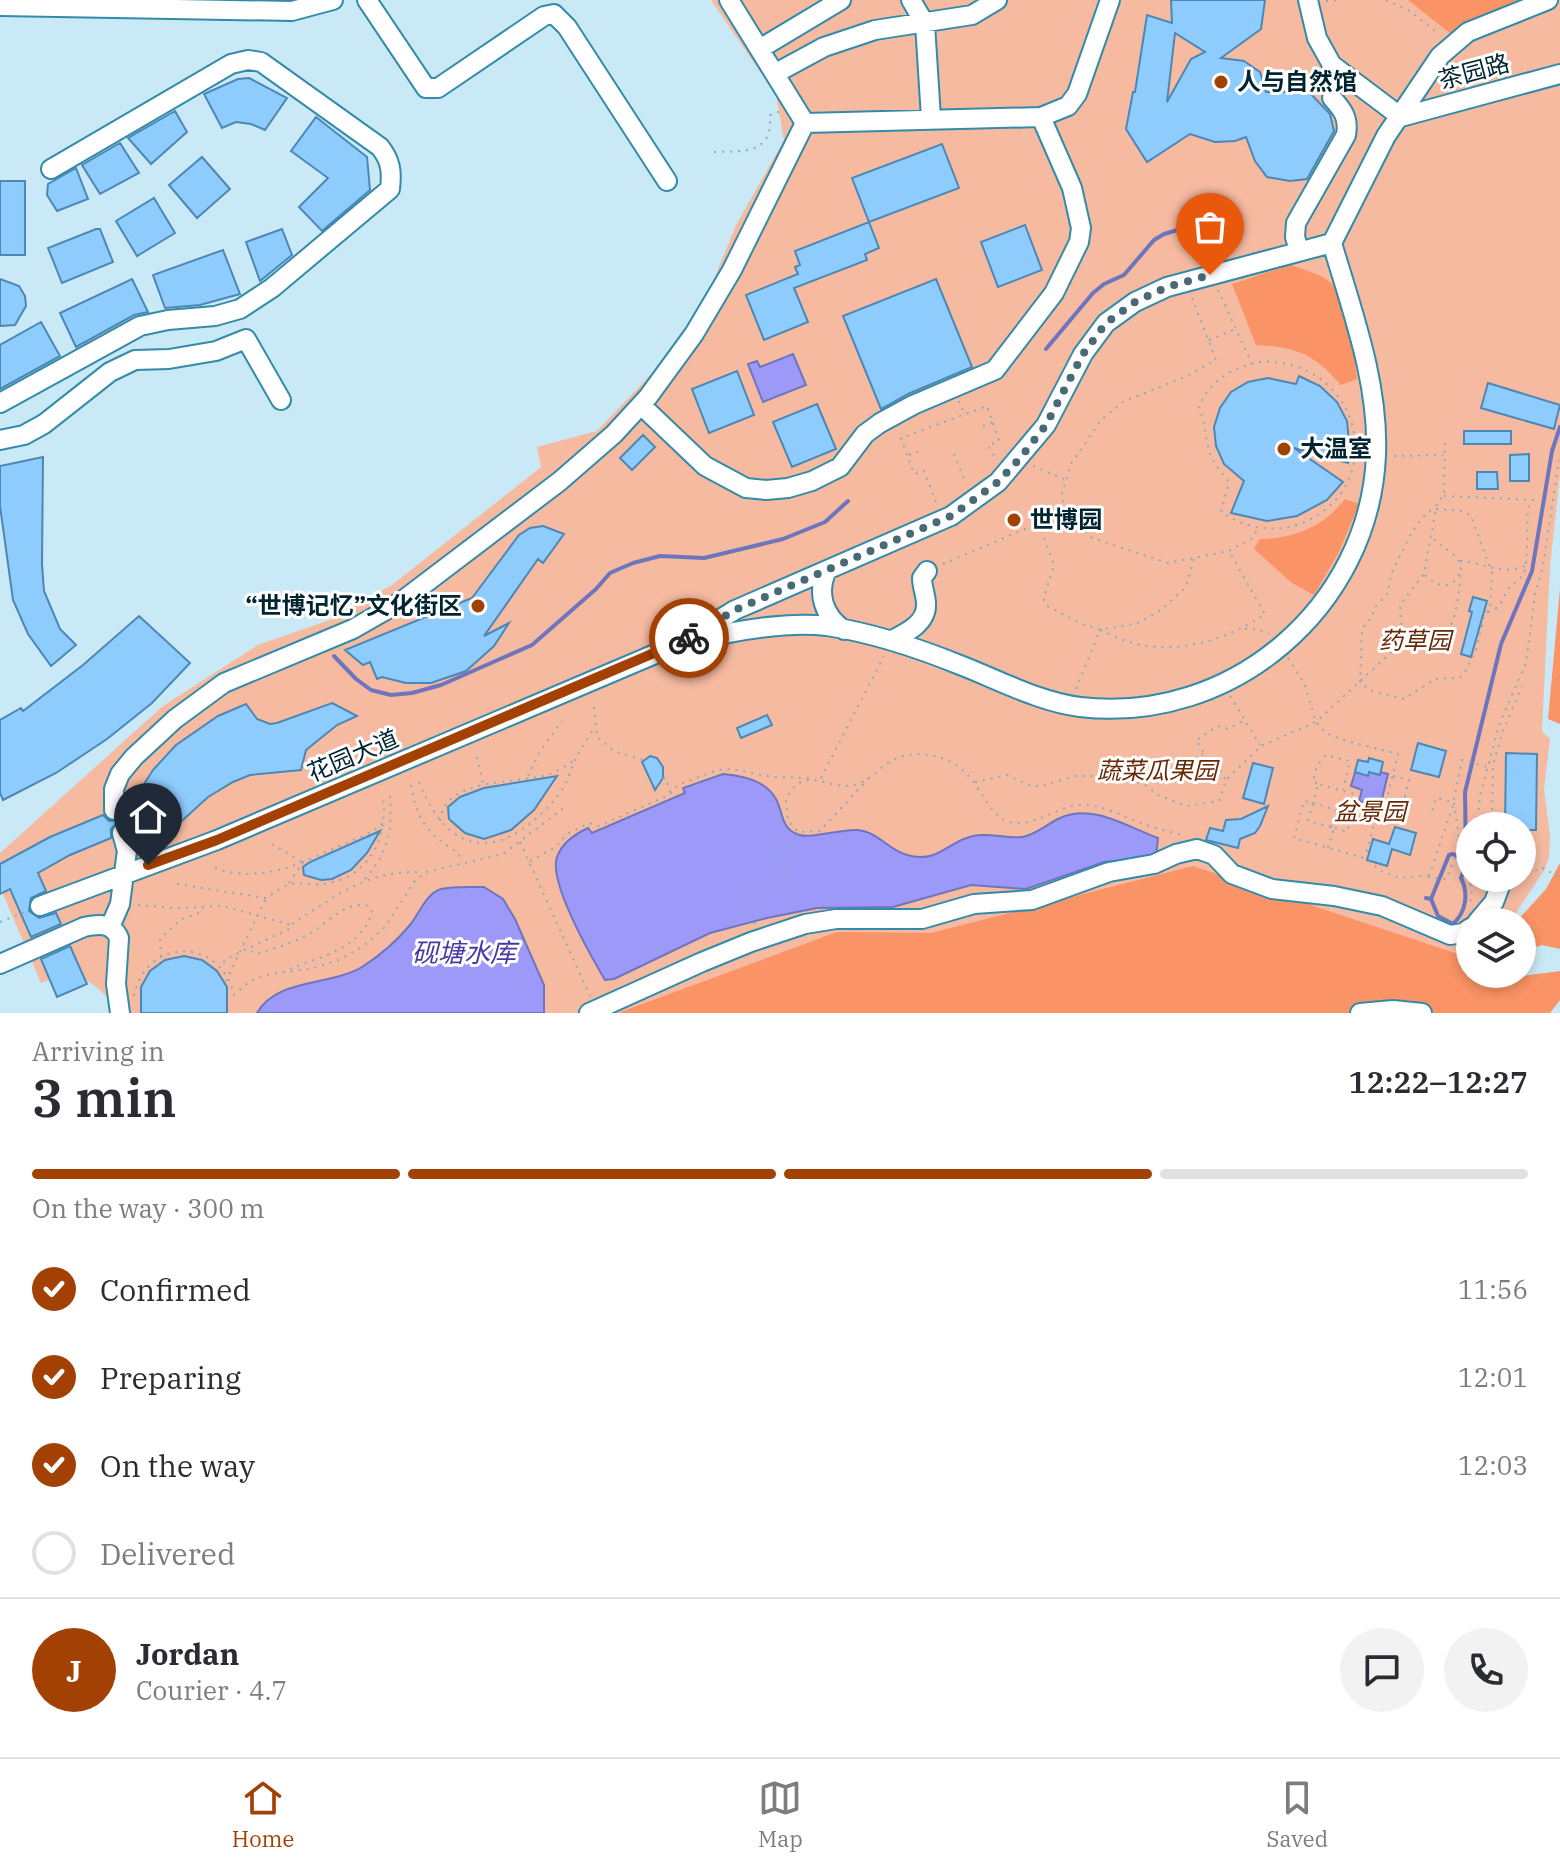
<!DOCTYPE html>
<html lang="en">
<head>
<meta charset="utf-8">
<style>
	:root { --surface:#fff; --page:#f2f2f3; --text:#2b2b33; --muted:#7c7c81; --line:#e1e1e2; --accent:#a34105 }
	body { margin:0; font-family:"IBM Plex Serif","Noto Sans SC",serif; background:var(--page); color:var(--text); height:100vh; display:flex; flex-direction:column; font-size:30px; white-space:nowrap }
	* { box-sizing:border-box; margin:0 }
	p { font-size:26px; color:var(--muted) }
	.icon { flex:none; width:44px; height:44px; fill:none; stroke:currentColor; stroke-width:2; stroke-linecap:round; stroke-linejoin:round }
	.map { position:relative; height:1013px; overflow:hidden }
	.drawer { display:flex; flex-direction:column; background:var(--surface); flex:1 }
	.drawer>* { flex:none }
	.buttons { position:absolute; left:1456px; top:812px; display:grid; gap:16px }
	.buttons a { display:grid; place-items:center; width:80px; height:80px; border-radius:50%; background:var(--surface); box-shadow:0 4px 12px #0003; font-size:40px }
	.pin { position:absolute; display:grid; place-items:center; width:68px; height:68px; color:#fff; margin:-82px -34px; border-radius:50% 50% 50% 0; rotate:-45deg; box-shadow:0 0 8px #0007 }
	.pin .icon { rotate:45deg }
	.courier { position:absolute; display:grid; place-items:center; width:80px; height:80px; margin:-40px; border:6px solid #a34105; border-radius:50%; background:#fff; color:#222; box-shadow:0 2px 10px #0007 }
	.head em { font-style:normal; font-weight:600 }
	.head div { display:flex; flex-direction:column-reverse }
	.head { display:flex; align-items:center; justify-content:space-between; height:136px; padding:0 32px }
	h1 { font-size:52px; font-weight:600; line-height:60px }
	.bar { display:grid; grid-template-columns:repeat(4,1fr); gap:12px 8px; align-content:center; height:96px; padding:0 32px }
	.bar i { height:10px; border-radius:6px; background:var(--line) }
	.bar .current { background:var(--accent) }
	.bar p { grid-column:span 4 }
	.line { display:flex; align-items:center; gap:20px; padding:0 32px; border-top:2px solid var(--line) }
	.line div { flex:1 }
	.round { display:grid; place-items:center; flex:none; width:84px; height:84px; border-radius:42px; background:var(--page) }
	ol { padding:0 32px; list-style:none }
	li { display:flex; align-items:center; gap:24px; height:88px }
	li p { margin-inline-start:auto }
	li .icon { padding:8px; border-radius:50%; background:var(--accent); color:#fff; stroke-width:4 }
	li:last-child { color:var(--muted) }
	li i { width:44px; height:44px; border:4px solid var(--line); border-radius:50% }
	.menu { display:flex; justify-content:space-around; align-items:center; height:112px; border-top:2px solid var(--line); background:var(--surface); font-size:22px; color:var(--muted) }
	.menu a { display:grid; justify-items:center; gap:4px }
	.menu .current { color:var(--accent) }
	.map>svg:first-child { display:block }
	.green { fill:#f6baa1; fill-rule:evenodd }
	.forest { fill:#fa9366 }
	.water { fill:#9c99f9; stroke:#6d76bd; stroke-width:2 }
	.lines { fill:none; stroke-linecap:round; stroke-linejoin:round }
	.stream { stroke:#6d76bd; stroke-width:4 }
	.building { fill:#8fccfe; stroke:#4c87b5; stroke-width:2; fill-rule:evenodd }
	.minor-casing { stroke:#328ba9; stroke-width:22 }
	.path { stroke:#8bacb9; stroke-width:2; stroke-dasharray:2 6; stroke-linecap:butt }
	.minor { stroke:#fff; stroke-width:18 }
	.path-bridge { stroke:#8bacb9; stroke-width:2; stroke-dasharray:2 6; stroke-linecap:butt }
	.done { stroke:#476a76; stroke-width:8; stroke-dasharray:0 14.4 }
	.route { stroke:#a34105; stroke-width:10 }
	.poi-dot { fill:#a34105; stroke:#fff; stroke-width:3 }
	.labels { text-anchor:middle; stroke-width:6; stroke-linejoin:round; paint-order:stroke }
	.street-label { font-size:24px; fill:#002531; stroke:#fff }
	.poi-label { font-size:24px; font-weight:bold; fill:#002531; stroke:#fff; text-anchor:start }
	.park-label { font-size:24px; font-style:italic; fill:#672805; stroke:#fff }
	.water-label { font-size:26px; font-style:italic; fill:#4837a4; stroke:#fff }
</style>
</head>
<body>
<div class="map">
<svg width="1560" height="1013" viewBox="0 0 1560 1013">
	<rect width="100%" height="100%" fill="#cae9f6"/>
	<path class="green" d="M711 0H1560V475L1550 566 1542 731 1550 739 1544 789 1550 836 1549 857 1545 869 1510 922H1470V973L742 1013H115C109 992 91 983 73 972L41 983 0 887V853L163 706 258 645 330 620 392 585 541 467 537 447 597 431 656 369 708 294 736 225 784 140 776 95ZM1470 826H1522V878H1470Z"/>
	<path class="forest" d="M1408 0H1522L1468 20 1451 34Z
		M1291 265C1303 270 1321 273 1331 283 1346 298 1355 357 1357 379L1341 385C1314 354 1297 347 1256 345L1232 284Z
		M1345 499 1359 504 1339 552 1314 595 1292 583 1254 549 1260 539C1296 538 1323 527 1345 499Z
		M1560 589V724L1548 719Z
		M1560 863V949L1542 945 1533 948 1522 940V922H1516L1546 889Z
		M1193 866 1458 954 1470 960V974H1498L1506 978 1560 971V1000L1550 1013H618L837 932 931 933Z"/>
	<path class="water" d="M793 354 806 385 763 402 748 364 757 361 760 367Z
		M1357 766 1388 774 1380 807 1359 801 1362 790 1351 786Z
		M723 774C743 776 765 780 776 799 783 812 781 828 797 834 808 840 840 829 857 830 878 831 891 853 911 856 939 862 949 841 973 836 988 832 1006 839 1022 837 1036 835 1047 824 1060 818 1093 803 1127 827 1158 838L1156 858 1104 862 1026 889 971 885 893 907 817 908 767 918 710 933 614 979 605 980C592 958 548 882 557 857 562 843 575 834 588 828L592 833 685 793 683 788Z
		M484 887 503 899 515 919 544 985V1013H257C277 978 330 986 362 967 379 956 396 942 409 926 419 915 425 894 441 889 453 886 471 887 484 887Z"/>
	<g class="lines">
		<path class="stream" d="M1046 349 1093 293 1104 284 1124 275 1154 240 1164 234 1229 215
			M334 656 356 679 371 690 391 695 412 693 441 685 532 645 596 589 610 573 633 563 660 556 704 558 783 539 825 522 848 501
			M1426 898 1431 899 1449 855 1453 854 1466 861
			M1431 899 1438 916 1453 924C1466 912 1469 894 1461 878L1466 865 1465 792 1501 644 1532 571 1552 451 1560 427"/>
	</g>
	<path class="building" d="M1171 0H1265L1261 29 1221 58 1244 61 1260 72 1266 92H1309L1330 114 1334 131 1307 179 1290 181 1267 177 1255 161 1246 137 1235 141 1215 142 1190 134 1147 162 1126 129 1133 92H1135L1147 15 1172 23ZM1175 33 1205 52 1191 59 1167 102Z
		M249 78 287 98 265 130 251 124 236 122 222 128 204 94 238 79Z
		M175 111 187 132 151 164 128 138Z
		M316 117 367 157 370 190 322 231 299 207 328 178 291 151Z
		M120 143 139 173 100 194 82 165Z
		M942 144 959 188 869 222 852 178Z
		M202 157 230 189 197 218 169 185Z
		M76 168 88 199 57 211 47 195 48 184Z
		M0 181H25V255H0Z
		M154 198 175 233 137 256 116 221Z
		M869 222 879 248 865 254 867 260 794 288 808 322 764 340 746 295 798 274 795 267 800 265 795 251Z
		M1025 225 1042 270 998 287 981 242Z
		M96 229H100L113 262 62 283 48 248Z
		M282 229 292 255 260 281 246 242Z
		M223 250 240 294 200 305 165 308 153 275Z
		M0 279 19 286 25 296 26 306 15 325 0 326Z
		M132 279 148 312 134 315 76 347 60 313Z
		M936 279 972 367 908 394 881 409 843 316Z
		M41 322 60 356 0 389V345Z
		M737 371 754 415 709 433 692 389Z
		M1299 376 1320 386 1337 402 1347 421 1350 452 1348 463 1294 448 1343 482 1327 500 1297 516 1267 521 1231 513 1244 481 1224 464 1216 446 1214 427 1220 408 1231 392 1248 382 1268 378 1296 384Z
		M1488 383 1560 405 1554 429 1481 408Z
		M817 404 836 449 792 467 773 422Z
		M1464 431H1511V444H1464Z
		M643 435 655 447 632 470 620 458Z
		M1529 454V481H1510V455Z
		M43 457 42 564 44 591 60 629 76 645 51 666 28 634 13 600 0 506V466Z
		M1477 472H1497L1498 489H1477Z
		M543 526 564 534 543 563 538 559 484 636 509 623 494 646 466 671 431 683H406L382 677 377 679 370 662 363 665 345 650 472 598 519 535 530 528Z
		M1473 597 1487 601 1471 657 1461 654 1472 612 1469 611Z
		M139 616 190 663 152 703 107 739 56 773 3 800 0 793V720L21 708 23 711 83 665Z
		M332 703 357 716 337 725 306 750 301 770 250 775 233 782 208 797 173 829 161 814 155 812H148L131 825 126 822H118L111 829V838L70 855 38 873 46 891 31 898 29 911 39 918 56 913 61 924 31 937 10 889 0 894V864L50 837 103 815 109 821 121 820 125 815 126 804 137 795 153 770 176 745 218 716 246 704 257 719 270 724 277 723Z
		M767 715 772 725 741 738 737 728Z
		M1418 743 1446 751 1439 777 1411 770Z
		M1506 753 1537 754 1536 830H1522V826H1505Z
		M650 756 657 758 663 767V778L655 790 642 762Z
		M1369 758 1383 762 1380 775 1369 772 1368 776 1355 772 1358 760 1368 762Z
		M1253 763 1273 768 1264 804 1243 798Z
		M557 776 534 810 511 830 484 839 465 833 449 819 448 807 460 797 484 788Z
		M1268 806 1260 826 1255 833 1240 839 1238 848 1206 840 1210 828 1223 831 1226 820 1241 819Z
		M1395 827 1416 833 1410 855 1392 849 1387 866 1367 860 1373 839 1389 844Z
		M380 831 367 853 351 870 332 879 321 880 304 875 303 867 310 862Z
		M70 946 87 984 57 997 41 959Z
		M184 956 202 960 217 971 227 987V1013H141V987L150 971 165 960Z"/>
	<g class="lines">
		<defs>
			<path id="minor" d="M367 0 426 88H438L544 16 554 14 567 27 667 181
				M729 0 805 123
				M911 0 925 24 931 118
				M1308 0 1317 38 1332 65 1401 117
				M0 6 292 11 333 0
				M761 48 841 0
				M776 73 824 47 875 30 972 15 997 0
				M1401 117 1560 74
				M805 123 1041 117
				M1299 250 1295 237 1296 223 1346 135C1349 118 1343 110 1332 98
				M0 403 140 326 168 320 215 316 240 309 272 288 390 189C392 172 391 161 380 147L261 62 248 60 231 64 51 169
				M641 405 705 466 746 488 766 490 788 488 812 481 840 467 865 434 880 423 913 405 995 370 1054 293 1079 242 1081 228 1072 188 1041 117 1068 106 1077 94 1110 0
				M0 440 24 435 44 424 110 372 135 360 169 359 216 351 246 339 281 400
				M827 570C816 594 824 616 844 630
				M695 640C734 631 788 621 827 626 873 633 918 648 960 665 999 680 1039 702 1080 707 1231 725 1370 607 1376 455 1379 383 1352 311 1332 243L1386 136 1440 56 1468 32 1548 0
				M892 640C906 633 927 623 926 604 926 595 922 587 922 578L927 571
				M114 810V789L120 774 134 757 175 719 224 683 353 629 402 601 560 481 614 434 648 397 694 334 732 270 805 123
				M40 906 217 840 681 643 735 610 951 516 998 482 1046 425 1083 354 1106 323 1135 302 1167 287 1332 243
				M1477 922 1494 902 1503 878
				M110 927 120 904 126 858 127 851 122 833
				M0 964 84 927C98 924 112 922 119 938L116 984 120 1013
				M589 1013 702 962 751 942 805 924 836 919H922L974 904 1032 900 1109 872 1154 864 1176 854 1197 849 1214 855 1232 874 1272 889 1334 896 1382 906 1450 935 1463 933 1470 928
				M1360 1013 1393 1010 1422 1013"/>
		</defs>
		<use href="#minor" class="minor-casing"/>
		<path class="path" d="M1386 0 1410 11 1439 34
			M1326 1 1337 0
			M714 152C744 151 773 155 770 115L779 112
			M1218 290 1252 364
			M1192 298 1216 360 1187 376 1123 402 1101 420 1071 464 1062 493 1065 512 1092 538 1168 563 1229 551 1254 537 1257 528
			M1209 340 1236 329
			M1259 362C1360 356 1393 486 1302 523 1274 534 1245 528 1221 512L1229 482C1222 473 1214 465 1210 454 1205 439 1206 423 1199 408 1208 381 1232 368 1259 362Z
			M959 401 964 413
			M983 426 993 422
			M954 454 966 484
			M909 455 919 451
			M1394 456 1443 455
			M1033 466 1064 479
			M1444 496 1536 500
			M936 502 924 471 914 474 901 438 987 406 999 441 988 446 996 458
			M1436 509 1463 511 1471 516 1492 573 1490 609 1485 613 1476 650 1464 674 1459 678 1435 679 1404 699 1372 691 1360 683 1362 629 1372 617 1375 607 1388 593 1391 574 1412 532 1427 512Z
			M1039 523 1054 565 1045 593 1044 600 1047 606 1082 624 1100 630 1138 623 1161 610 1186 587 1194 559
			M1460 561C1483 562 1504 577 1526 565
			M943 564 1065 512
			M1425 575C1437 587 1451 591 1460 573
			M1488 612C1501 609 1502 599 1508 589 1512 584 1519 581 1522 576 1531 564 1524 520 1530 500
			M1245 629H1257L1269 634
			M1411 636C1448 654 1456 618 1459 590 1460 582 1462 572 1460 564 1456 553 1441 547 1433 538
			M1288 658 1304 683 1316 722 1326 733 1343 740 1398 754 1381 823 1375 821
			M1076 689 1100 630C1109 634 1119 639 1129 642 1175 656 1227 640 1265 614L1230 553
			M1230 696 1260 745
			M594 707 597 737 614 751 643 760
			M477 757 483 783
			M528 776 540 751 562 721
			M1393 776 1409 780 1403 804 1412 806
			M663 778H666L670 792
			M821 778 884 656
			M869 778 820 831 798 832 788 821 786 800C803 762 827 791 854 785 867 782 875 773 885 765 905 750 932 752 953 763 980 778 987 817 1010 822 1034 828 1057 806 1080 805 1103 804 1123 817 1144 824 1157 829 1171 832 1185 836
			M1225 779 1217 765 1213 768 1196 740 1218 726 1228 729 1245 720
			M419 782C452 866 509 857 560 793 568 782 570 771 575 760 580 749 588 738 594 728
			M975 782 1007 775 1031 786H1042L1075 776H1099L1143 783 1158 795 1187 806 1219 801 1226 780 1261 746 1316 722 1410 635 1401 623 1400 605 1424 574 1437 503 1444 494 1445 443
			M1144 782 1174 770 1203 754
			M1317 783 1313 782 1317 766 1326 755 1350 761 1343 790
			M411 785C415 811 423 829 445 844 454 850 458 852 463 862
			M1454 800 1462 760 1487 767
			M440 821C444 777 515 784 547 775 556 772 566 766 574 760
			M1477 826 1480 796 1499 725 1526 663 1535 594 1543 566 1559 460
			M1492 826 1493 765 1502 734 1522 686
			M1331 827 1336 810 1313 803 1318 784 1354 794 1349 814 1375 821 1365 857
			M1335 828 1347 832 1352 816
			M520 842 590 996
			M272 844 302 862
			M1461 847 1470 854
			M1328 848 1334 828 1308 821 1313 803 1304 801 1294 838 1364 858 1383 872 1400 878 1420 876 1446 879 1460 846 1454 802 1436 798 1432 811 1429 810
			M530 861 556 847 567 834 589 823 599 826 669 795 678 785 717 770 732 769 773 777 810 778
			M215 868C246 879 272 873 302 863
			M1470 869 1467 877 1472 888 1470 905
			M1429 876 1453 806
			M1522 877 1528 871 1537 870 1540 867 1560 877
			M365 879C390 849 392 833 390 794
			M289 883 303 862 372 832 383 823
			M177 884 266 898C273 894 280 888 287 885 297 881 313 886 324 884 369 878 388 838 383 797
			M138 905 176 908 223 906 291 925 289 929 232 956 219 966
			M0 922 25 912
			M292 924C338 895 366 870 423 872
			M754 924 765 905 753 898 760 886 769 890 775 877 784 881 791 867 774 858 781 845 789 849 798 833
			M251 951 256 954C274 949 292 943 309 934 329 923 344 900 369 906L372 912C361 950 318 957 287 970
			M161 957 160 939 180 920 201 912 203 907
			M134 996C146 937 220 936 234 995L250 981 270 974 314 968 339 960 362 947 385 927 414 882 426 872 503 854 565 807"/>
		<use href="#minor" class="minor"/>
		<path class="path-bridge" d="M226 981 266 898"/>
	</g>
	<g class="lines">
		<path class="done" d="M689 638 735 610 951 516 998 482 1021 457 1046 425 1083 354 1106 323 1135 302 1167 287 1210 275"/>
		<path class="route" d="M148 865 217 840 689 638"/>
	</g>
	<g class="poi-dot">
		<circle cx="1221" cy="82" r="8"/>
		<circle cx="1284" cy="449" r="8"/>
		<circle cx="1014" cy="520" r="8"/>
		<circle cx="478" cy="606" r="8"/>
	</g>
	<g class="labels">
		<g class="street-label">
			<text transform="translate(1474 72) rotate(-15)" y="8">茶园路</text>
			<text transform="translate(353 756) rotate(-23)" y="8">花园大道</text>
		</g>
		<g class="poi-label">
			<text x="1237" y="90">人与自然馆</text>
			<text x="1300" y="457">大温室</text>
			<text x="1030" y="528">世博园</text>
			<text x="462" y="614" text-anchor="end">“世博记忆”文化街区</text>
		</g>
		<g class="park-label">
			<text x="1415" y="649">药草园</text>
			<text x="1157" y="779">蔬菜瓜果园</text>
			<text x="1370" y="820">盆景园</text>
		</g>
		<g class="water-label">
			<text x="464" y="962">砚塘水库</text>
		</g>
	</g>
</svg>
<div class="buttons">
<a><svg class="icon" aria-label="locate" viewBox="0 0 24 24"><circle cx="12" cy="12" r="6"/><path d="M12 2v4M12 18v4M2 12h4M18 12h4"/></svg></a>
<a><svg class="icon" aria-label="layers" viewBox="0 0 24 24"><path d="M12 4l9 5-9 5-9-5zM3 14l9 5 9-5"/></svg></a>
</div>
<div class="pin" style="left:1210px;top:275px;background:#ea580c"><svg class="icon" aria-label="bag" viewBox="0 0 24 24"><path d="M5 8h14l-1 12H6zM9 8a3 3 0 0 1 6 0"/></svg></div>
<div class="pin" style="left:148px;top:865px;background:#1f2937"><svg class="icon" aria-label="home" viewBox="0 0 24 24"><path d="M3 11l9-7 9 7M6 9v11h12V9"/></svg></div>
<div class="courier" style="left:689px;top:638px"><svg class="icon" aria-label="bike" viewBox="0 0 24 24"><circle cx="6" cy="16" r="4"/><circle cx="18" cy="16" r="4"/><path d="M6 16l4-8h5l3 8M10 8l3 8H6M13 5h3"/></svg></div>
</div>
<section class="drawer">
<div class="head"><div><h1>3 min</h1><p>Arriving in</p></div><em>12:22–12:27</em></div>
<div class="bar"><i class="current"></i><i class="current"></i><i class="current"></i><i></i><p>On the way · 300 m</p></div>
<ol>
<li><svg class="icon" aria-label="check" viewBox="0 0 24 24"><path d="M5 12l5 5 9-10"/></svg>Confirmed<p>11:56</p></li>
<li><svg class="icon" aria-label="check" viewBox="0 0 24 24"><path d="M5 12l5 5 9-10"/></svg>Preparing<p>12:01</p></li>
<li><svg class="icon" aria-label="check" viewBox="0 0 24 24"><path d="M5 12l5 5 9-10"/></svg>On the way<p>12:03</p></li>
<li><i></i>Delivered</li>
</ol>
<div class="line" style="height:144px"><b class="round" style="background:var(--accent);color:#fff">J</b><div><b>Jordan</b><p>Courier · 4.7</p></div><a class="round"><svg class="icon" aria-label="chat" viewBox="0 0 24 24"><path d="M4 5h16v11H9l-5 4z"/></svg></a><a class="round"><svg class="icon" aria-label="phone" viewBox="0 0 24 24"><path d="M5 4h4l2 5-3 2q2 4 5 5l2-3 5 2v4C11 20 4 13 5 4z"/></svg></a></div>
</section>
<nav class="menu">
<a class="current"><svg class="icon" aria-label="home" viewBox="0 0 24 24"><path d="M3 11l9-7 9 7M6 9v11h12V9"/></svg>Home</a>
<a><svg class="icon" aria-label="map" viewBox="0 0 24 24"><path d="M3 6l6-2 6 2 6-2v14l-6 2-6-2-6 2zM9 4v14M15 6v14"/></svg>Map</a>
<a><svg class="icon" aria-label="saved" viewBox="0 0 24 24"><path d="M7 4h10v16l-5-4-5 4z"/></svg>Saved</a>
</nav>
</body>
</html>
